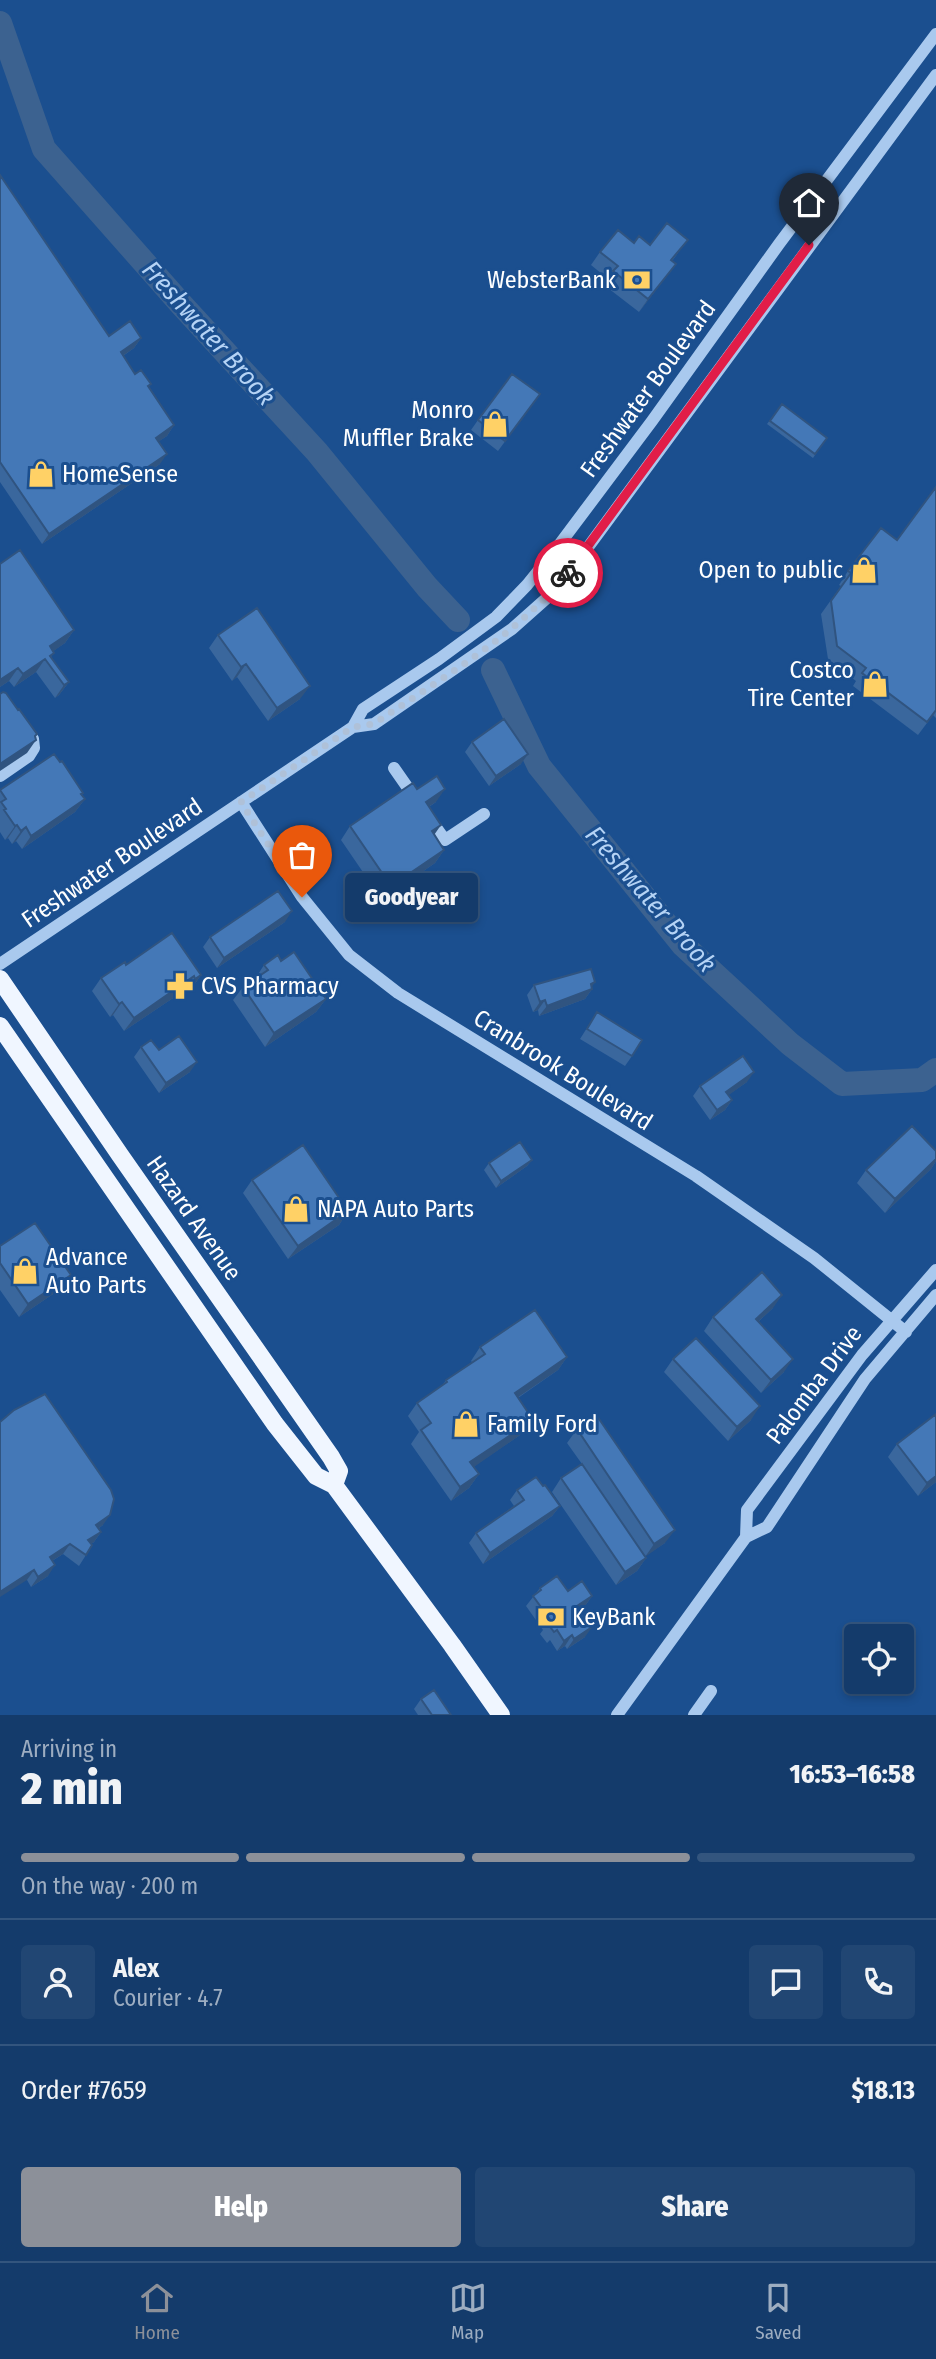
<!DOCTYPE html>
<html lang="en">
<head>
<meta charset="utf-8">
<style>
	:root { --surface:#143b6b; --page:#214673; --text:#f1f3f6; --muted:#9dadc1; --line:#33557e; --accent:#8c9099 }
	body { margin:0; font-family:"Fira Sans Condensed",sans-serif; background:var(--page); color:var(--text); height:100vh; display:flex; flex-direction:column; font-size:26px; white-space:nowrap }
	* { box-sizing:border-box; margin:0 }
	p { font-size:23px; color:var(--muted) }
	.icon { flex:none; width:38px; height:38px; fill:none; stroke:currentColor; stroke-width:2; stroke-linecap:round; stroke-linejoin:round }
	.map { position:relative; height:1715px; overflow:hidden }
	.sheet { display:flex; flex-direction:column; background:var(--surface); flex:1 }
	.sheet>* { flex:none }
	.fabs { position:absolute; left:844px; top:1624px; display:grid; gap:14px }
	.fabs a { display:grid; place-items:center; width:70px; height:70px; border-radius:7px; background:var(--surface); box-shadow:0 4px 10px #0003,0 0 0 2px var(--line); font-size:35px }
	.pin { position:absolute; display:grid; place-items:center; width:60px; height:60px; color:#fff; margin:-72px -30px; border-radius:50% 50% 50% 0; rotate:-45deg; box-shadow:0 0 7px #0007 }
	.pin .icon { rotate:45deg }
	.courier { position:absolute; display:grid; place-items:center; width:70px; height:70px; margin:-35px; border:5px solid #e11d48; border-radius:50%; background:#fff; color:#222; box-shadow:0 2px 9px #0007 }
	.bubble { position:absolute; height:49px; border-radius:7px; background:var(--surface); box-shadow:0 4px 10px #0003,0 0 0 2px var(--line); font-size:23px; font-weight:800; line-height:49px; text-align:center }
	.head em { font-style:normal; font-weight:800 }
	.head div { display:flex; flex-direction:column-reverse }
	.head { display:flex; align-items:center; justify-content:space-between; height:119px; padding:0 21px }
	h1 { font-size:46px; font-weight:800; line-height:52px }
	.bar { display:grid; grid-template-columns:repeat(4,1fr); gap:10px 7px; align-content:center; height:84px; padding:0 21px }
	.bar i { height:9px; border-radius:5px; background:var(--line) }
	.bar .current { background:var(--accent) }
	.bar p { grid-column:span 4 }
	.line { display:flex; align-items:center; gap:18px; padding:0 21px; border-top:2px solid var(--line) }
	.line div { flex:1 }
	.round { display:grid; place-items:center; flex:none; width:74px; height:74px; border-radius:7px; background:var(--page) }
	.cta { display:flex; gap:14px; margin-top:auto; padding:14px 21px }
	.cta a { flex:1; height:80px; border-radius:7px; background:var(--accent); color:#fff; font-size:28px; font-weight:800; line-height:80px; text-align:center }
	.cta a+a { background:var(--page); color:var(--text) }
	.tabs { display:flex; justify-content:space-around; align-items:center; height:98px; border-top:2px solid var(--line); background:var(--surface); font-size:19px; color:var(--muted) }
	.tabs a { display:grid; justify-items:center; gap:4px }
	.tabs .current { color:var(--accent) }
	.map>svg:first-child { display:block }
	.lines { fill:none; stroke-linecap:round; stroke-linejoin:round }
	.river { stroke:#3c6290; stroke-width:24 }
	.minor { stroke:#a9c9ee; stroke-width:12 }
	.major { stroke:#f0f6ff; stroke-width:18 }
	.wall { fill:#3a679d }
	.shaded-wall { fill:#305480 }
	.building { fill:#4478b7; stroke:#305480; stroke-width:2 }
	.done { stroke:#afc1d8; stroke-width:7; stroke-dasharray:0 12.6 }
	.route { stroke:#e11d48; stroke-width:9 }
	.labels { text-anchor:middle; stroke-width:6; stroke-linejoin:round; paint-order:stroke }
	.poi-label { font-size:24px; fill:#fff; stroke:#1b4f8f; text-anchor:start }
	.street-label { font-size:24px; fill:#fff; stroke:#1b4f8f }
	.water-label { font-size:26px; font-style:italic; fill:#b5d3f5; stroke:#1b4f8f }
</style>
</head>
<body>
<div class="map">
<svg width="936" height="1715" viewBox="0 0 936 1715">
	<rect width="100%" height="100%" fill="#1b4f8f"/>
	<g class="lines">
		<path class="river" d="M0 23 44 149 180 303 317 452 427 587 458 620
			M493 670 539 766 683 945 790 1044 842 1084 922 1080 936 1070"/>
		<path class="minor" d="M353 727 363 709 439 659 496 617 527 585 556 549 652 421 779 244 936 34
			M394 768 417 801
			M0 776 29 756 34 748 33 739 26 729
			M241 802 302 897 349 955 398 993 696 1176 814 1258 906 1332
			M430 819 445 840 484 814
			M0 964 353 727 374 724 512 629 548 597 583 554 936 75
			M746 1537 747 1510 862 1355 936 1270
			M617 1715 746 1537 767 1527 865 1379 936 1295
			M694 1715 711 1691"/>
		<path class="major" d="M0 979 120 1155 331 1457 339 1471 334 1485
			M0 1026 275 1424 316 1476 334 1485 452 1645 501 1715"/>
	</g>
	<path class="wall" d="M0 175 109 336 141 338 134 348 123 356 135 374 148 388 174 425 167 436 159 441 160 464 42 544 0 482Z
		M634 243 650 245 678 253 672 261 666 277 639 312 604 285 608 279 591 265 600 252Z
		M540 394 498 451 471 430 478 420Z
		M782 404 827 438 813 458 767 424Z
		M936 487V718L933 715 918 735 853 686 856 681 828 659 821 614 841 586 839 585 848 571 897 540Z
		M0 564 74 630 65 643 53 651 51 658 69 682 59 695 55 698 36 672 14 687 9 681 0 687Z
		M218 635 300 699 268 721 237 677 232 681 209 648Z
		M472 742 521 764 489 786 465 752Z
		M417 789 436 802 429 807 434 835 444 850 435 863 382 900 341 840 350 826Z
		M0 791 83 793 82 795 85 799 75 812 22 849 16 841 12 844 8 838 5 840 0 832Z
		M285 922 217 968 203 947 210 937Z
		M281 961 326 999 316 1012 265 1047 233 1000 243 987 255 979 264 965Z
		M126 965 201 975 192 988 186 992 185 990 124 1031 113 1015 110 1017 92 991 101 978Z
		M534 985 592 987V989L585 999 539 1016 538 1010 533 1012 527 995Z
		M597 1012 632 1056 625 1066 580 1039Z
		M141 1047 159 1050 190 1072 159 1093 134 1057Z
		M747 1082 728 1095 732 1100 725 1110 710 1120 693 1096 700 1086Z
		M936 1151V1161L931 1169 885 1213 857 1183 866 1170Z
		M532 1160 527 1166 496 1188 484 1170 489 1163Z
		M252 1180 348 1211 339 1225 288 1259 243 1193Z
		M0 1246 71 1275 62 1288 19 1317 0 1290Z
		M773 1308 758 1322 784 1372 761 1393 704 1331 713 1317Z
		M480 1347 567 1357 558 1370 518 1398 533 1420 523 1433 473 1467 479 1474 469 1488 451 1501 411 1444 419 1432 408 1416 417 1403 442 1386 446 1380 472 1362 471 1361Z
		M673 1359 751 1420 728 1441 664 1372Z
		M936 1414V1482L918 1496 888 1457 897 1444Z
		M0 1422 103 1525 99 1528 101 1532 94 1542 91 1544 86 1555 79 1566 63 1554 52 1561 48 1576 31 1587 27 1580Z
		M577 1429 665 1543 645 1556 646 1558 637 1571 616 1585 552 1492 561 1478 582 1464 567 1443Z
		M543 1486 560 1506 552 1516 483 1564 469 1543 476 1533 514 1506 510 1500 517 1490Z
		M540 1588 592 1596 585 1606 580 1609 585 1637 567 1649 565 1646 557 1651 550 1640 547 1643 540 1634 543 1630 526 1606Z
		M421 1699 451 1715H418L414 1709Z"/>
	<path class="shaded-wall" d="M676 264 666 277 639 312 648 299Z
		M141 338 134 348 114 362 121 352Z
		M174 425 167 436 149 448 156 438Z
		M167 454 160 464 42 544 49 534Z
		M74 630 65 643 41 660 50 646Z
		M45 659 36 672 14 687 23 674Z
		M246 664 237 677 232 681 241 667Z
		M18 668 9 681 0 687V680Z
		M69 682 59 695 55 698 64 685Z
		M310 686 300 699 268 721 277 708Z
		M37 734 30 744 36 740 27 753 0 771V764Z
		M528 754 521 764 489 786 496 776Z
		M445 789 436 802 416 815 426 802Z
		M85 799 75 812 22 849 31 836Z
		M17 825 8 838 5 840 15 826Z
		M441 825 432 838V831Z
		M26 827 16 841 12 844 21 831Z
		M444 850 435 863 382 900 391 886Z
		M292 911 285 922 217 968 224 958Z
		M201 975 192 988 186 992 195 979Z
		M194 976 185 990 124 1031 134 1018Z
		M595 982 590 990 592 989 585 999 539 1016 547 1006Z
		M326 999 316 1012 265 1047 274 1033Z
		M545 1000 538 1010 533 1012 540 1002Z
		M122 1002 113 1015 110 1017 119 1004Z
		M197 1062 190 1072 159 1093 166 1083Z
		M754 1072 747 1082 719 1102 726 1092Z
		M732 1100 725 1110 710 1120 717 1110Z
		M936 1159V1161L931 1169 885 1213 895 1199Z
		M532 1160 527 1166 496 1188 501 1181Z
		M348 1211 339 1225 288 1259 298 1246Z
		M71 1275 62 1288 19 1317 28 1304Z
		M782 1295 773 1308 747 1332 756 1319Z
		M567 1357 558 1370 505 1406 515 1393Z
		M793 1359 784 1372 761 1393 771 1380Z
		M760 1406 751 1420 728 1441 737 1427Z
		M533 1420 523 1433 461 1476 470 1462Z
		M479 1474 469 1488 451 1501 460 1487Z
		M936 1476V1482L918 1496 927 1483Z
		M560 1506 552 1516 483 1564 490 1553Z
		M110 1515 103 1525 89 1535 96 1525Z
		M675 1530 665 1543 645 1557 654 1544Z
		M101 1532 94 1542 81 1550 88 1540Z
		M70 1544 63 1554 42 1567 50 1557Z
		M646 1558 637 1571 616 1585 625 1572Z
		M55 1565 48 1576 31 1587 38 1577Z
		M34 1570 27 1580 0 1597V1592Z
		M592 1596 585 1606 570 1616 577 1606Z
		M592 1627 585 1637 567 1649 574 1639Z
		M572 1635 565 1646 557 1651 564 1641Z"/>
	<path class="building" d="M0 175 109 336 130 321 141 338 121 352 135 374 141 370 151 384 148 386 174 425 156 438 167 454 49 534 0 462Z
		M667 223 688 240 671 260 676 264 648 299 613 271 618 266 600 252 618 230 634 243 639 236 650 245Z
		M512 374 540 394 505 441 478 420Z
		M782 404 827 438 815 454 770 421Z
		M936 487V710L927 722 862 673 866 668 837 646 831 601 851 573 848 571 881 528 897 540Z
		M20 550 74 630 50 646 54 653 50 656 69 682 64 685 45 659 23 674 18 668 0 680V564Z
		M257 608 310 686 277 708 246 664 241 667 218 635Z
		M3 692 6 693 18 710 19 709 37 734 35 736 36 740 0 764V694Z
		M504 719 528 754 496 776 472 742Z
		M54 754 60 762 62 761 83 793 81 794 85 799 31 836 26 827 21 831 17 825 15 826 4 810 6 809 1 802 6 799 0 790Z
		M437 776 445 789 426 802 441 825 432 831 444 850 391 886 350 826 413 783 417 789Z
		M278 891 292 911 224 958 210 937Z
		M172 933 201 975 195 979 194 976 134 1018 122 1002 119 1004 101 978 125 962 126 965Z
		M294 952 326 999 274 1033 243 987 268 970 264 965 278 955 281 961Z
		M591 969 595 982 591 984 592 989 547 1006 545 1000 540 1002 534 985Z
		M597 1012 642 1040 632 1056 587 1029Z
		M179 1036 197 1062 166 1083 141 1047 151 1040 159 1050Z
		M743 1056 754 1072 726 1092 732 1100 717 1110 700 1086Z
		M912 1126 936 1151V1159L895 1199 866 1170Z
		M520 1142 532 1160 501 1181 489 1163Z
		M303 1145 348 1211 298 1246 252 1180Z
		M35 1223 71 1275 28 1304 0 1263V1246Z
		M762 1272 782 1295 756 1319 793 1359 771 1380 713 1317Z
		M535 1310 567 1357 515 1393 533 1420 470 1462 479 1474 460 1487 421 1430 431 1423 417 1403 447 1382 446 1380 485 1354 480 1347Z
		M696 1338 760 1406 737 1427 673 1359Z
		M45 1394 111 1490 114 1499 110 1515 96 1525 101 1532 88 1540 92 1545 86 1555 70 1544 50 1557 55 1565 38 1577 34 1570 0 1592V1422L14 1410Z
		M936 1414V1476L927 1483 897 1444Z
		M597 1416 675 1530 654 1544 577 1429Z
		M582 1464 646 1558 625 1572 561 1478Z
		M536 1477 543 1486 545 1485 560 1506 490 1553 476 1533 524 1500 517 1490Z
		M557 1576 568 1591 582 1581 592 1596 577 1606 592 1627 574 1639 572 1635 564 1641 557 1630 554 1632 548 1624 551 1621 533 1596 541 1590 540 1588Z
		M434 1690 451 1715H432L421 1699Z"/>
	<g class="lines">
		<path class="done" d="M302 897 241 802 353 727 374 724C441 678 515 637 568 573"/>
		<path class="route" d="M568 573 809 245"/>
	</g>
	<defs>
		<symbol id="bank-bare" viewBox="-9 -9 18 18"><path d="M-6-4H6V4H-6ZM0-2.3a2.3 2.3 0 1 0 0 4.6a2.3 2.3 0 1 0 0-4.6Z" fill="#ffd166" stroke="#1b4f8f" stroke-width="2.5" paint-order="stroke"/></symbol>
		<symbol id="shop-bare" viewBox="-9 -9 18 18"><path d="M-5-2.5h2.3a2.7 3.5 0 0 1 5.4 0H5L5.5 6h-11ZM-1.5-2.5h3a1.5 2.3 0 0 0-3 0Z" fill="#ffd166" stroke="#1b4f8f" stroke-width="2.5" paint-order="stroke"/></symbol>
		<symbol id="pharmacy-bare" viewBox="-9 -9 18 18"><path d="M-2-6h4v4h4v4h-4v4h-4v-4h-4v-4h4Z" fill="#ffd166" stroke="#1b4f8f" stroke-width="2.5" paint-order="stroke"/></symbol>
	</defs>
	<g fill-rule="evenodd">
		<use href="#bank-bare" x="618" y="261" width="38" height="38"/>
		<use href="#shop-bare" x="476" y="405" width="38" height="38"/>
		<use href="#shop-bare" x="22" y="455" width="38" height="38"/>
		<use href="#shop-bare" x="845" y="551" width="38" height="38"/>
		<use href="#shop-bare" x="856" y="665" width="38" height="38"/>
		<use href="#pharmacy-bare" x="161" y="967" width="38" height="38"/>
		<use href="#shop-bare" x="277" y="1190" width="38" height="38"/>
		<use href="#shop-bare" x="6" y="1252" width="38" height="38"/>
		<use href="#shop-bare" x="447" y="1405" width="38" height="38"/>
		<use href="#bank-bare" x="532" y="1598" width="38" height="38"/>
	</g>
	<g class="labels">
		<g class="poi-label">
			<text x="616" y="288" text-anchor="end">WebsterBank</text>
			<text x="474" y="418" text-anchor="end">Monro<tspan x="474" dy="28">Muffler Brake</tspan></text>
			<text x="62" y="482">HomeSense</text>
			<text x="843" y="578" text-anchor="end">Open to public</text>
			<text x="854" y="678" text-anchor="end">Costco<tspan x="854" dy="28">Tire Center</tspan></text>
			<text x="201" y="994">CVS Pharmacy</text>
			<text x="317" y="1217">NAPA Auto Parts</text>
			<text x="46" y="1265">Advance<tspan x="46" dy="28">Auto Parts</tspan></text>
			<text x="487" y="1432">Family Ford</text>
			<text x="572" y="1625">KeyBank</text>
		</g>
		<g class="street-label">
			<text transform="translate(648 389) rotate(-54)" y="8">Freshwater Boulevard</text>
			<text transform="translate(112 863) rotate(-34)" y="8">Freshwater Boulevard</text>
			<text transform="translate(563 1070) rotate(32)" y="8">Cranbrook Boulevard</text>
			<text transform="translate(194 1218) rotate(55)" y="8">Hazard Avenue</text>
			<text transform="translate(814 1385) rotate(-53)" y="8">Palomba Drive</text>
		</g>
		<g class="water-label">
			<text transform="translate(209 333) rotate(48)" y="9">Freshwater Brook</text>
			<text transform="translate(651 899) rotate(49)" y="9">Freshwater Brook</text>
		</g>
	</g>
</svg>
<div class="fabs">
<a><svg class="icon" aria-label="locate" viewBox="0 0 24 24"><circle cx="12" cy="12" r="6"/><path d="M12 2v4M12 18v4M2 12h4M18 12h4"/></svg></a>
</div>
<div class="pin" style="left:302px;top:897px;background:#ea580c"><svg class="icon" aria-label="bag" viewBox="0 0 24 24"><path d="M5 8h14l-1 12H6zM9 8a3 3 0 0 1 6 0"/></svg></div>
<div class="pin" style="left:809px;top:245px;background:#1f2937"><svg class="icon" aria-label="home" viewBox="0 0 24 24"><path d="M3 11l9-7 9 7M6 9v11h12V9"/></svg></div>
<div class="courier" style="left:568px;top:573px"><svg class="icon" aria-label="bike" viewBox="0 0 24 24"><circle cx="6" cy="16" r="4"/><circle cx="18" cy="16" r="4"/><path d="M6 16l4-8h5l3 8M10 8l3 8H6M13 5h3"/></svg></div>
<div class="bubble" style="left:345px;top:873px;width:133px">Goodyear</div>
</div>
<section class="sheet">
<div class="head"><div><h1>2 min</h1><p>Arriving in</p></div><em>16:53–16:58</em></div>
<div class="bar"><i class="current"></i><i class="current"></i><i class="current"></i><i></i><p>On the way · 200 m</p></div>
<div class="line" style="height:126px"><a class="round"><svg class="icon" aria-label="person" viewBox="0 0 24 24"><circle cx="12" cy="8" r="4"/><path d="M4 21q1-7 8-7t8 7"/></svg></a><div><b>Alex</b><p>Courier · 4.7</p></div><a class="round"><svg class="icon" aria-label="chat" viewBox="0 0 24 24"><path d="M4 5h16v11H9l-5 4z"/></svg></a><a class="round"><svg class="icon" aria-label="phone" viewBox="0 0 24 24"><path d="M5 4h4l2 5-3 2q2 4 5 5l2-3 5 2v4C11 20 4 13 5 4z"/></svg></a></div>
<div class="line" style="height:91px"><div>Order #7659</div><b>$18.13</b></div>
<div class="cta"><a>Help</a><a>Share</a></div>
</section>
<nav class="tabs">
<a class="current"><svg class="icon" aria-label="home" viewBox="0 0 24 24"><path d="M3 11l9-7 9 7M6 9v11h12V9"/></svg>Home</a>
<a><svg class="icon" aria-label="map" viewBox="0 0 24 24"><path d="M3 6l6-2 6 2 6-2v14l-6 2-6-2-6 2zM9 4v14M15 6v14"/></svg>Map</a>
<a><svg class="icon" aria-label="saved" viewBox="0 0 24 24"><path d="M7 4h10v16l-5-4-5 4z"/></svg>Saved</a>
</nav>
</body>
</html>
